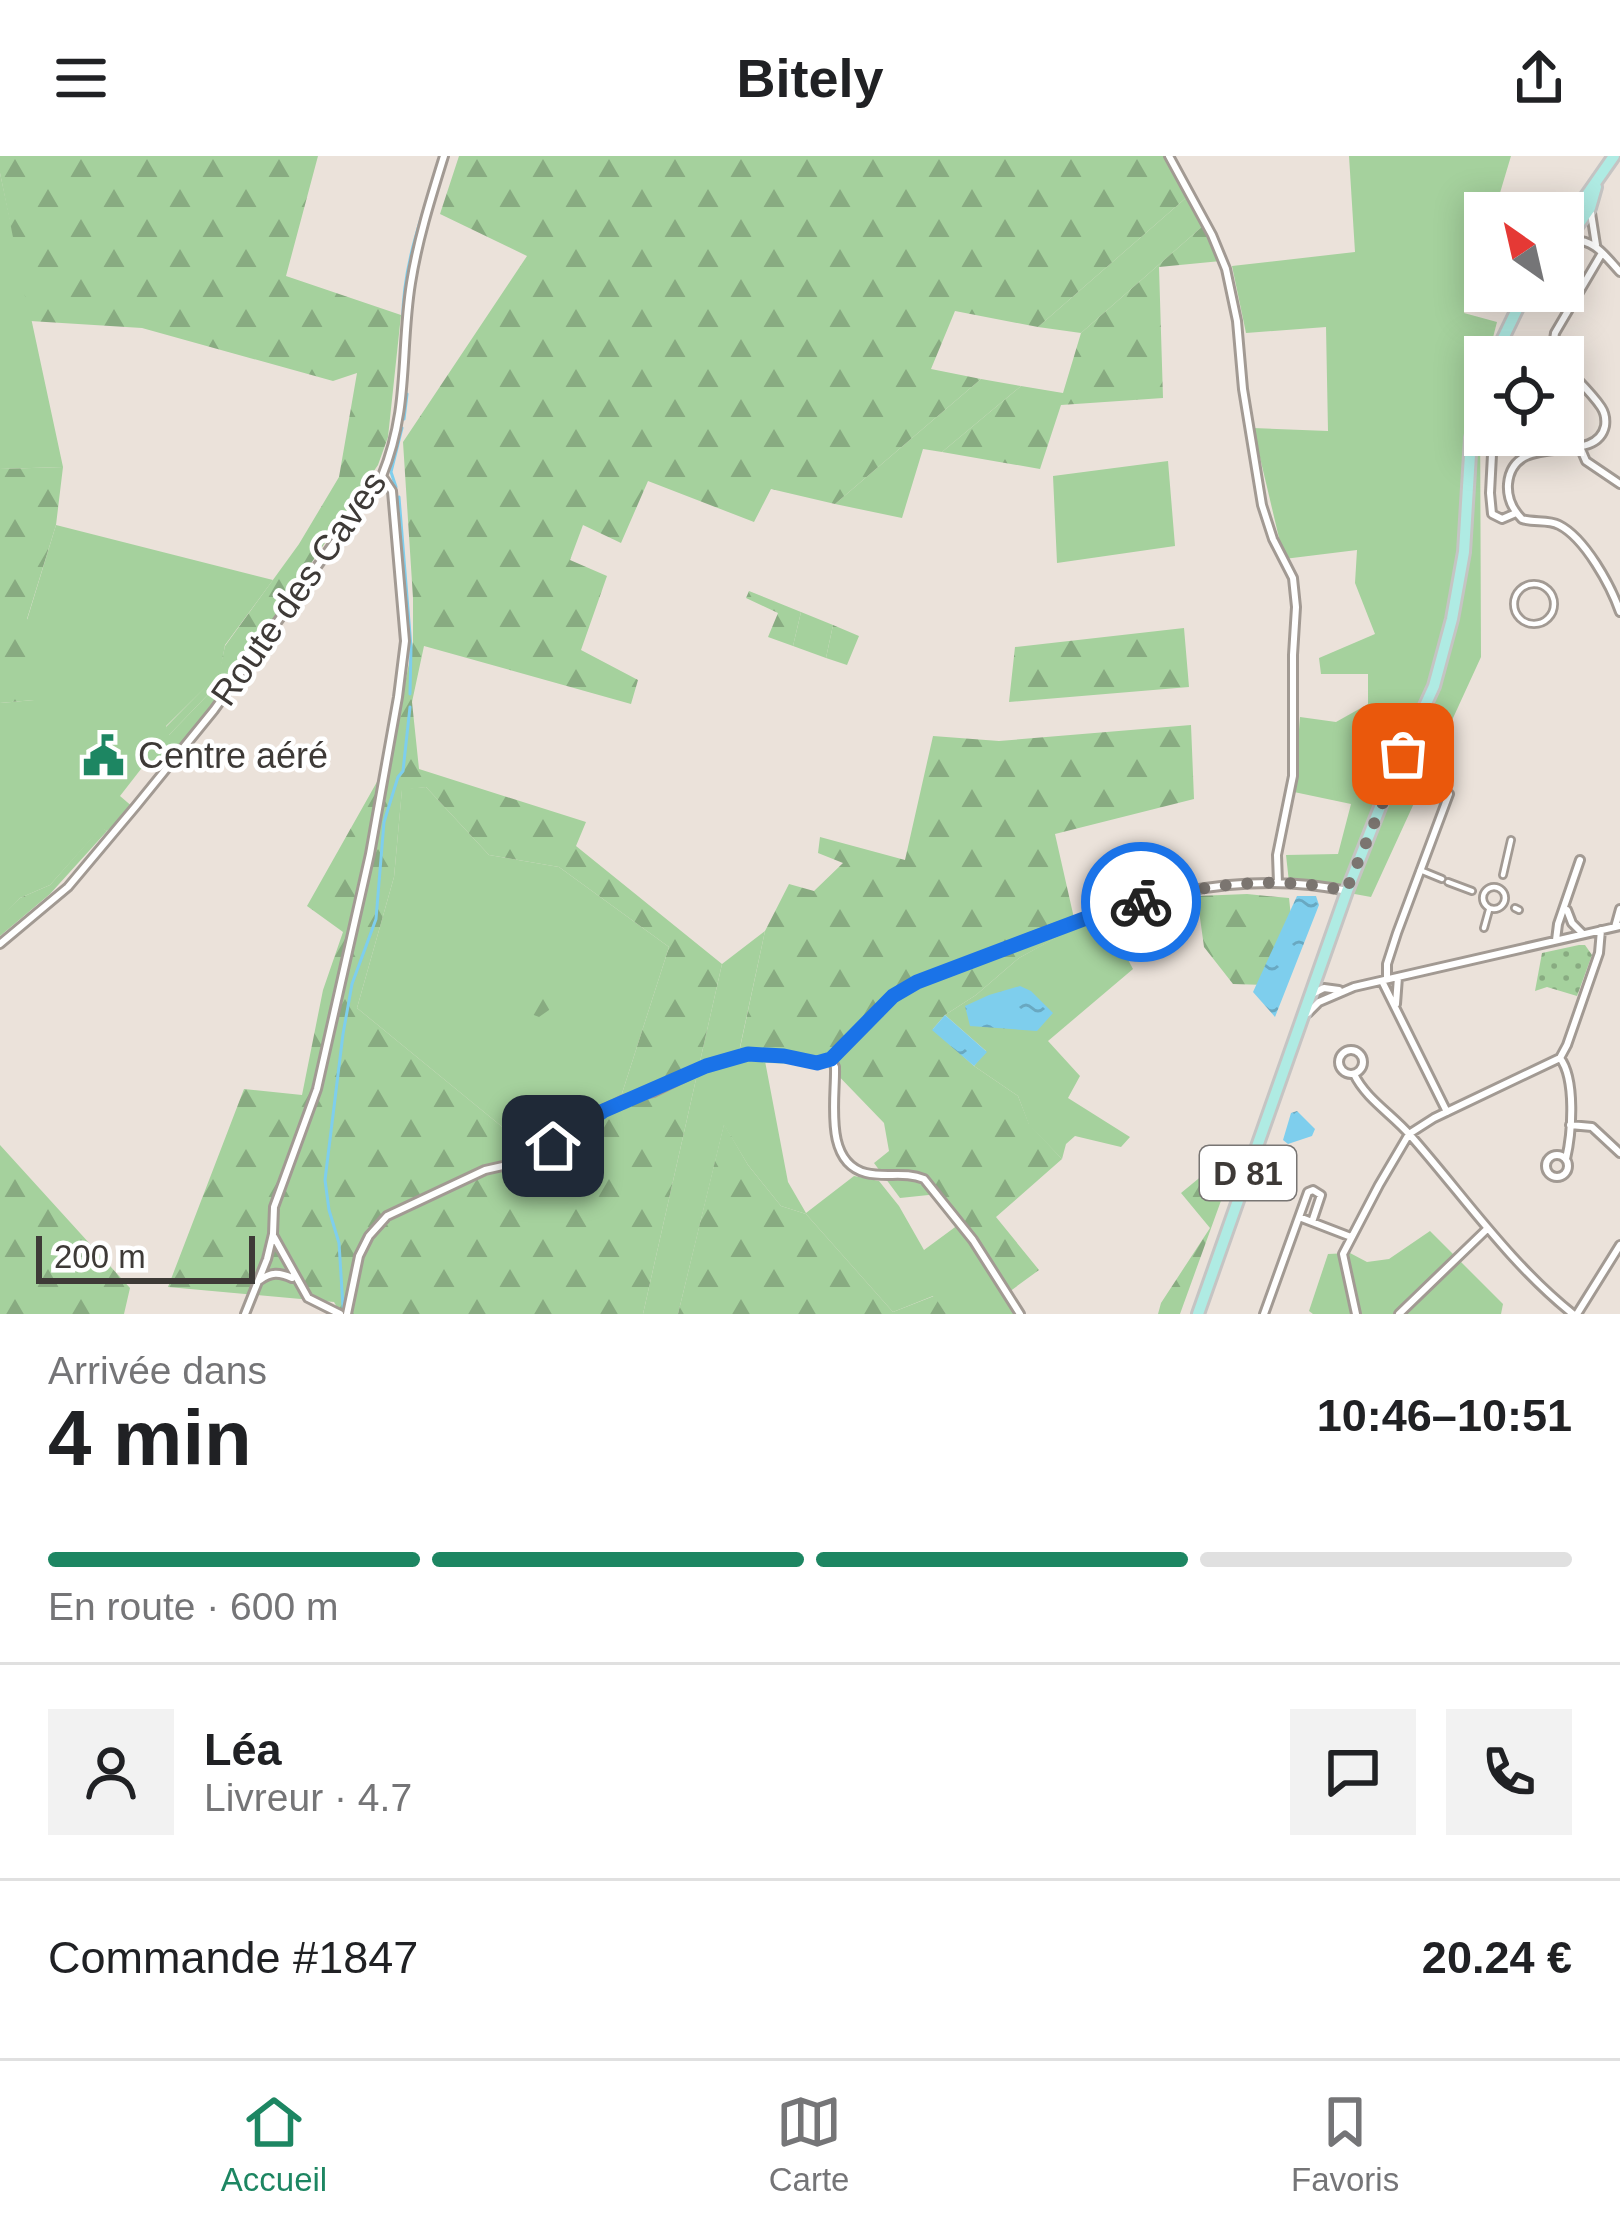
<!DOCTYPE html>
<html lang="fr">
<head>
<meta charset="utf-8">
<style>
	:root { --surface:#fff; --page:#f2f2f2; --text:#202124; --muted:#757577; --line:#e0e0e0; --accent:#1d8662 }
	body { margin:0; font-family:Arial,sans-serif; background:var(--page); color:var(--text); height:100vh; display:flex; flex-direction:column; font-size:45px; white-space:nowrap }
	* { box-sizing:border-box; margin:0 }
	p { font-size:39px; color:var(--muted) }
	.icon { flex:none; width:66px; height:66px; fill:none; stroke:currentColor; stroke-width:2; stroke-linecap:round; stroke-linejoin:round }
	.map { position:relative; height:1158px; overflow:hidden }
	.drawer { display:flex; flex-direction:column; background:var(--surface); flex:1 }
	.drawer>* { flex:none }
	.needle { width:78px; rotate:326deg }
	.fabs { position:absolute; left:1464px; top:36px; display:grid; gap:24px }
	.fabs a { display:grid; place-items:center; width:120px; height:120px; border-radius:0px; background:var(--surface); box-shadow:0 6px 30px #0003; font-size:60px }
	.scale { position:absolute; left:36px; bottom:30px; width:219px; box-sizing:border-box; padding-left:12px; border:6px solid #3e3a37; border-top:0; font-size:33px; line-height:42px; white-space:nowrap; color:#3e3a37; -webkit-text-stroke:9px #fff; paint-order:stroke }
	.pin { position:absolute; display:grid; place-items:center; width:102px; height:102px; color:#fff; margin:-51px; border-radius:24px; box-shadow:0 6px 18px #0006 }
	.courier { position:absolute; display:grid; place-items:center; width:120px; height:120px; margin:-60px; border:9px solid #1a73e8; border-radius:50%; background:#fff; color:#222; box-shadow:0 3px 15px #0007 }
	.overview em { font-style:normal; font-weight:700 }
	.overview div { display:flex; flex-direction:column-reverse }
	.overview { display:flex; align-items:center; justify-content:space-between; height:204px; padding:0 48px }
	h1 { font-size:78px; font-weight:700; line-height:90px }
	.bar { display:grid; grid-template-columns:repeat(4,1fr); gap:18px 12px; align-content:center; height:144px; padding:0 48px }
	.bar i { height:15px; border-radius:9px; background:var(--line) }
	.bar .on { background:var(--accent) }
	.bar p { grid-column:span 4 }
	.line { display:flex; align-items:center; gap:30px; padding:0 48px; border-top:3px solid var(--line) }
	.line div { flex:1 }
	.round { display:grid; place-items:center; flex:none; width:126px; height:126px; border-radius:0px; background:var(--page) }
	header { display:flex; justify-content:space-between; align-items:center; height:156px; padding:0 48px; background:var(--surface); font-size:54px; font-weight:700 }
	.tab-bar { display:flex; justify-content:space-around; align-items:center; height:168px; border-top:3px solid var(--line); background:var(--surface); font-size:33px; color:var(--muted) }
	.tab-bar a { display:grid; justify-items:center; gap:6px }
	.tab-bar .on { color:var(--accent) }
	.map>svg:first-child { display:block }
	.grass { fill:#a5d19d }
	.forest { fill:url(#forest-firs); fill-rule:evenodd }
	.park { fill:url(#park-dots) }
	.water { fill:url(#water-ripples) }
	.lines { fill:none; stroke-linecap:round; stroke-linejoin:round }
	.stream { stroke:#7eceed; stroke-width:3 }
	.pedestrian-casing { stroke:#a29a93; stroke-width:10 }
	.minor-casing { stroke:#a29a93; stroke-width:12 }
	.primary-casing { stroke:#c5c4c3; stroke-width:16 }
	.pedestrian { stroke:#fff; stroke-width:4.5 }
	.minor { stroke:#fff; stroke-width:6 }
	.primary { stroke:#afebe3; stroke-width:10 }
	.done { stroke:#7b7570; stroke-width:12; stroke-dasharray:0 21.6 }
	.route { stroke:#1a73e8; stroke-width:15 }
	.labels { text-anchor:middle; stroke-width:9; stroke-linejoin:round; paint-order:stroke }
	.shield { fill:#fff; stroke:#787573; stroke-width:3 }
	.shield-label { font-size:33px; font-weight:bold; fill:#3e3a37 }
	.street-label { font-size:36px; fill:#3e3a37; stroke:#fff }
	.poi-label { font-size:36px; fill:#3e3a37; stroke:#fff; text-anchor:start }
</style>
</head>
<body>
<header><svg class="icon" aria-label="menu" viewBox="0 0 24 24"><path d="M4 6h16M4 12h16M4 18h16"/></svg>Bitely<svg class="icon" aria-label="share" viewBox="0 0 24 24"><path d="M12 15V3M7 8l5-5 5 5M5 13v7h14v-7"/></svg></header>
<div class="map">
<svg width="1620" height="1158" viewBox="0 0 1620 1158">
	<defs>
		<pattern id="forest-firs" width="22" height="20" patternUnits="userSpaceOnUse" patternTransform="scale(3)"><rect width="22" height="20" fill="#a5d19d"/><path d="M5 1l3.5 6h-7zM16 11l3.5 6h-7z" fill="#88ab81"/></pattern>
		<pattern id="park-dots" width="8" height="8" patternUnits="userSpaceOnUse" patternTransform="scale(3)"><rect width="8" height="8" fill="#a5d19d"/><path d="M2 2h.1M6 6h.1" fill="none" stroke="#88ab81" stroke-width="1.8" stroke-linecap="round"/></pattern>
		<pattern id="water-ripples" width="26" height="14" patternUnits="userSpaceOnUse" patternTransform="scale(3)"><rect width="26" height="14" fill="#7eceed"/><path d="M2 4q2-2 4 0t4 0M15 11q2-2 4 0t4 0" fill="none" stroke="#69a8c1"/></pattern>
	</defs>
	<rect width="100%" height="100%" fill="#ebe2da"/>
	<path class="grass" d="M1349 0H1511L1494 57H1485V87L1464 157 1497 166 1488 201H1485L1480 235 1481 501 1371 741 1289 726 1286 699 1338 698 1351 648 1294 636 1300 561 1336 566 1368 548V518H1321L1319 502 1375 478 1355 427 1357 394 1284 403 1253 272 1328 275 1326 171 1246 177 1232 110 1355 96Z
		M0 17 63 311 0 313Z
		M1187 41 1204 69 1081 177 1038 171Z
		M981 223 1021 230 942 296 923 293 902 362 835 348Z
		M1168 305 1175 390 1057 407 1053 320Z
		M56 369 273 424 225 489 220 517 166 570 169 579 221 525 233 522 181 594 141 613 120 640 134 652 107 675 101 672 50 729 20 742 0 763V547L34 544 27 464Z
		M801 456 833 469 826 502 793 490Z
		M426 631 489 699 559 711 669 791 617 953 534 997 357 852 394 721 402 633Z
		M1160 742 1118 785 1133 813 1048 885 1080 920 1068 942 1130 981 1121 991 1075 980 1066 988 1062 1003 1029 969 1018 940 974 910 986 895 945 859 976 839 1019 802 1075 771V765Z
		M765 775 737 905H765L788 1026 806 1057 854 1020 879 1025 899 1050 924 1094 962 1066 970 1074 1023 1158H946L933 1140 893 1156 806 1058 781 1050 748 1009 724 969 678 1158H643L722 808Z
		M1430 1075 1503 1148 1501 1158H1313L1309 1155 1328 1098 1350 1097 1367 1106 1389 1103Z"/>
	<path class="forest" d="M0 0H318L286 120 401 159 388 281 378 309 233 522 221 525 168 580 166 571 219 517 225 490 299 388 339 321 357 217 333 225 142 172 30 165 0 17Z
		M459 0H1166L1187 41 1038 171 955 155 931 213 981 223 835 348 771 333 754 366 648 325 621 387 583 369 570 404 607 420 581 494 638 524 631 548 424 490 412 546 419 613 586 666 576 690 722 808 643 1158H341L334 1146 168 1131 244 933 302 939 323 834 343 776 307 750 391 601 413 486V442L403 286 527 100 440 58ZM426 631 489 699 559 711 669 791 617 953 534 997 357 852 394 721 402 634Z
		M1204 69 1221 105 1159 111 1163 242 1061 249 1040 313 942 296 1021 230 1063 237 1081 177Z
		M63 311 56 369 27 463 44 477 34 544 0 547V313Z
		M749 435 801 456 793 490 768 481 778 457 746 442Z
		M833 469 859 480 847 509 826 502Z
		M1184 472 1189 531 1009 546 1015 491Z
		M1191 569 1194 643 1055 678 1076 771 1019 802 976 839 945 859 933 873 974 910 1018 940 1029 968 1062 1003 996 1061 1039 1114 1009 1136 970 1074 938 1038 900 1042 874 1007 889 995 884 967 828 909 737 906 765 775 789 728 814 735 843 707 818 697 820 681 905 704 933 580 999 585Z
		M101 671 107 675 50 738 0 780V762L20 742 50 729Z
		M1247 738 1289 742 1292 770 1266 829 1233 828 1204 791 1197 740Z
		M538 818 554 820 559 837 549 854 539 861 526 856V840Z
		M724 968 748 1009 781 1050 806 1058 893 1156 934 1140 946 1158H678Z
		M0 989 130 1132 124 1158H0Z
		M1239 995 1180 1158H1158L1161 1147 1210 1072 1181 1037 1226 1000Z"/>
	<path class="park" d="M1579 789H1585L1592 799 1577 840 1547 831 1535 835 1542 797Z"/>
	<path class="water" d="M1297 740H1316L1319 749 1275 861 1253 836Z
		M1020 830 1031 835 1053 857 1037 875 970 870 965 850 989 839Z
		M945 859 987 896 974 910 932 874Z
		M1297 955 1315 973 1312 980 1288 988 1283 984 1291 957Z"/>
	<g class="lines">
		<path class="stream" d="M403 175C400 116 422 59 440 4
			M404 263 407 238
			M396 331 391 316 402 272
			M399 341 411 491 410 538
			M343 1151 339 1087 329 1054 325 1024 343 878 352 828 376 763 384 666 398 621 403 615 410 551"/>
		<defs>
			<path id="pedestrian" d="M1514 448a20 20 0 1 1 40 0a20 20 0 1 1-40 0Z
				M1420 714 1442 723
				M1503 719 1511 684
				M1448 726 1472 735
				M1483 742a11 11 0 1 1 22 0a11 11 0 1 1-22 0Z
				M1515 752 1519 754
				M1484 772 1489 754"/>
			<path id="minor" d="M1169 0 1212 79 1226 113 1237 165 1243 233 1262 349 1273 383 1293 422 1296 451 1293 499V620L1277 699 1278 727
				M1591 57 1596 89
				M1571 84C1595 83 1605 100 1620 116
				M1557 201 1553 190 1555 177 1602 97
				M1563 208C1575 222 1591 236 1601 251 1605 257 1606 263 1605 270 1596 312 1513 272 1508 328 1507 342 1512 353 1522 363 1534 367 1548 363 1559 369 1585 382 1611 430 1620 456
				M1493 279 1490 337 1492 358 1502 363 1516 357
				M1580 291 1586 305 1620 328
				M1567 754 1572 767 1582 777
				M1615 771 1620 753
				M1556 784 1558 768 1580 704
				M0 788 68 731 136 650 214 554 382 320C410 251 400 196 411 127 418 83 431 42 444 0
				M1387 823V808L1397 777 1449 638
				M1382 825 1447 956
				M1312 838 1324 832 1339 834
				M1396 848 1398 821
				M1308 857 1319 846 1354 831 1620 770
				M1339 906a12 12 0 1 1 24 0a12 12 0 1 1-24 0Z
				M831 903 835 911C836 943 823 1006 866 1017 886 1022 905 1015 924 1023L973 1084 1020 1158
				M1354 918C1366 943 1392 958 1410 979 1463 1039 1510 1108 1573 1158
				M1570 969 1592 971 1620 997
				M1546 1010a11 11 0 1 1 22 0a11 11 0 1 1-22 0Z
				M1566 1003C1572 977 1576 923 1560 902L1567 889 1599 797 1601 774
				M1299 1061 1351 1081
				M274 1081 308 1142 340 1158
				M260 1124C271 1116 279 1116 292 1122
				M245 1158 267 1103 273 1078 274 1051 317 933 370 698 398 541 405 485 392 335 382 320
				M347 1158 359 1100 369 1080 387 1060 485 1014 525 1005 553 990 603 954 624 944 653 936 706 910 748 898 785 900 817 907 831 903 893 840 917 826C956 814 992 797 1030 782 1130 744 1239 711 1347 735
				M1264 1158 1308 1036 1313 1034 1321 1039 1312 1066
				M1356 1158 1343 1098 1379 1029 1409 978 1434 962 1560 902
				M1399 1158 1487 1073
				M1577 1158 1620 1089"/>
			<path id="primary" d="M1563 73 1614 0
				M1563 90 1590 52 1596 31
				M1494 201 1526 135
				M1198 1158 1347 735 1388 631 1434 530 1452 463 1464 396 1471 282 1485 228"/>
		</defs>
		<use href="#pedestrian" class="pedestrian-casing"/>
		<use href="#minor" class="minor-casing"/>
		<use href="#primary" class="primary-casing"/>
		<use href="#pedestrian" class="pedestrian"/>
		<use href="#minor" class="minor"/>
		<use href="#primary" class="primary"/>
	</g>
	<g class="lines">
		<path class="done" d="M1141 746C1208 728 1278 719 1346 735L1403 598"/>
		<path class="route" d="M553 990 603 955 706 910 748 898 784 900 817 907 831 903 893 840 917 826 1097 758 1141 746"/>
	</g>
	<defs>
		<symbol id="civic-bare" viewBox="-9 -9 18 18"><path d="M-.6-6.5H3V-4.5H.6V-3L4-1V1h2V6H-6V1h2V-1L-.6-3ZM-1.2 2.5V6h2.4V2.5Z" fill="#1d8662" stroke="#fff" stroke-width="2.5" paint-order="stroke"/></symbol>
	</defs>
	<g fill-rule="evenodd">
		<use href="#civic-bare" x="74" y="570" width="59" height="59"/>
	</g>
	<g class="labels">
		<rect class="shield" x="1200" y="990" width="96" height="54" rx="9"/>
		<g class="shield-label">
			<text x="1248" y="1029">D 81</text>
		</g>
		<g class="street-label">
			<text transform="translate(298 432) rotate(-55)" y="13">Route des Caves</text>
		</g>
		<g class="poi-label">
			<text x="138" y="612">Centre aéré</text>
		</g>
	</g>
</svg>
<div class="fabs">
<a><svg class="needle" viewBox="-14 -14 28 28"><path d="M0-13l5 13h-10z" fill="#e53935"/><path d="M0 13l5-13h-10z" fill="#757577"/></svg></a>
<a><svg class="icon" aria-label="locate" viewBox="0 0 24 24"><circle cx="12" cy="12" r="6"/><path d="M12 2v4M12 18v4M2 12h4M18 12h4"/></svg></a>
</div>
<div class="scale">200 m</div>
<div class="pin" style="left:1403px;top:598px;background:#ea580c"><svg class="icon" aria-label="bag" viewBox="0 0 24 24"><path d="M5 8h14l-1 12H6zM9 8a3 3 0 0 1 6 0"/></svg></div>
<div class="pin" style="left:553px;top:990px;background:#1f2937"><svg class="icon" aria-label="home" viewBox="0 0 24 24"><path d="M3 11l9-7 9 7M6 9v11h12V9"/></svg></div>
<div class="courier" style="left:1141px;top:746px"><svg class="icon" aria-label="bike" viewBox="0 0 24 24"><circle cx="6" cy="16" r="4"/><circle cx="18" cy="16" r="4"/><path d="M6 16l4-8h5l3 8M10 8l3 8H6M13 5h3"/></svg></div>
</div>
<section class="drawer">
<div class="overview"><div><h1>4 min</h1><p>Arrivée dans</p></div><em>10:46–10:51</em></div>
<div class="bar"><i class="on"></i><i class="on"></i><i class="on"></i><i></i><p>En route · 600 m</p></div>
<div class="line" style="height:216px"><a class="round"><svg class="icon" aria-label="person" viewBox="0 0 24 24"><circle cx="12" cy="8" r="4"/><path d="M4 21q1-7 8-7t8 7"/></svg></a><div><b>Léa</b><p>Livreur · 4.7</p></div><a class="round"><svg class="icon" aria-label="chat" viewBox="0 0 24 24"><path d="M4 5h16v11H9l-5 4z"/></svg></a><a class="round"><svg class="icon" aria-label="phone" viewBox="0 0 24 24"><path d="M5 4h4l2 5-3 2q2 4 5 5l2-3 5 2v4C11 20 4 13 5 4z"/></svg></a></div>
<div class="line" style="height:156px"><div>Commande #1847</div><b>20.24 €</b></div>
</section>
<nav class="tab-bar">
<a class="on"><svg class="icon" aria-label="home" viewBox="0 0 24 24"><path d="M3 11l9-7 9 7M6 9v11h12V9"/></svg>Accueil</a>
<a><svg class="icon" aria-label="map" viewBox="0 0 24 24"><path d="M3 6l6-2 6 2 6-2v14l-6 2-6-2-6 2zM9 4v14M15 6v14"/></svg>Carte</a>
<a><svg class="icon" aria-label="saved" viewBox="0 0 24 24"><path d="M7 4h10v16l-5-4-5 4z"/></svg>Favoris</a>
</nav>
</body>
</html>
